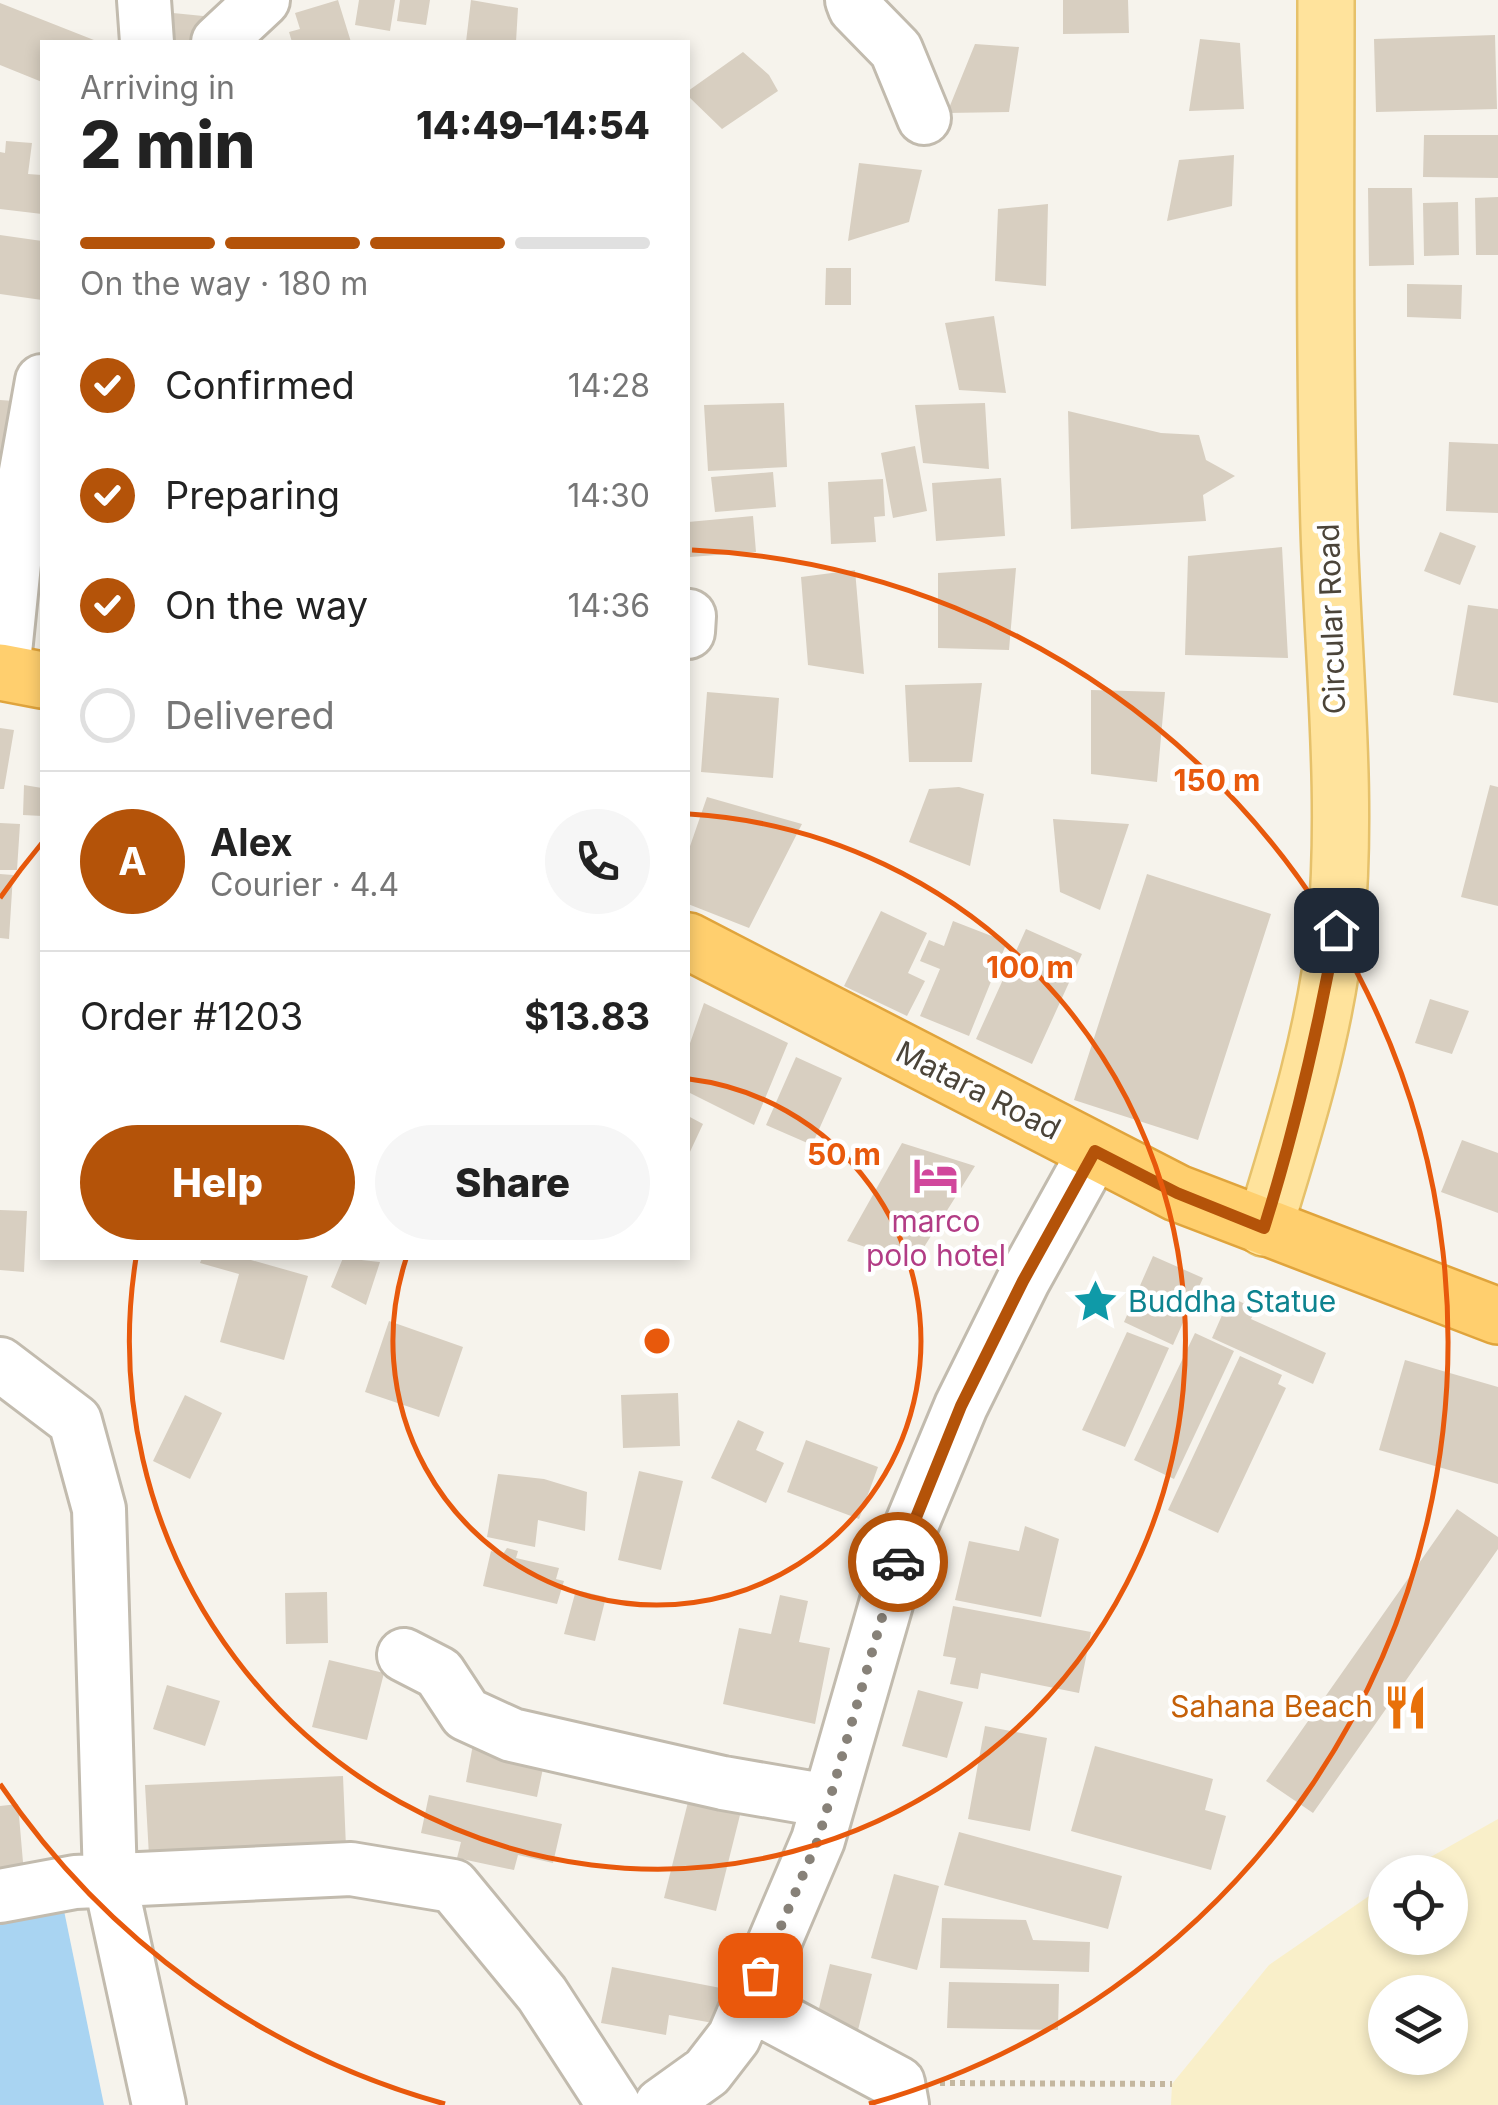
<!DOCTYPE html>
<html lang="en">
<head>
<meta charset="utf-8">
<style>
	:root { --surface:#fff; --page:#f6f6f6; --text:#222; --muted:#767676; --line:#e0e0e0; --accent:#b45309 }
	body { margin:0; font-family:Inter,sans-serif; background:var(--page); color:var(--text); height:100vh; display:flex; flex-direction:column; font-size:38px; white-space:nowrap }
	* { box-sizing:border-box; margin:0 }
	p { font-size:32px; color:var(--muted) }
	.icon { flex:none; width:55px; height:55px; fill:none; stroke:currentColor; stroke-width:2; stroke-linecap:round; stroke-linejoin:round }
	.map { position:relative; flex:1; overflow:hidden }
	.details { position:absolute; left:40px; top:40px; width:650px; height:1220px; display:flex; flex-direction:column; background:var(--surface); border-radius:0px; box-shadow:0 5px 15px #0003 }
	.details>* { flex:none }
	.buttons { position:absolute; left:1368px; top:1855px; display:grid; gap:20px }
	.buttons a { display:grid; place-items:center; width:100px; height:100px; border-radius:50%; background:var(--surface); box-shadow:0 5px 15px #0003; font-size:50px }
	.pin { position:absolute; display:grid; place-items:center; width:85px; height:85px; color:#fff; margin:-42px; border-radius:20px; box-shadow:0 5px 15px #0006 }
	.courier { position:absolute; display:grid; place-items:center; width:100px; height:100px; margin:-50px; border:8px solid #b45309; border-radius:50%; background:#fff; color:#222; box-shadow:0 2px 12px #0007 }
	.head em { font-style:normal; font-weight:800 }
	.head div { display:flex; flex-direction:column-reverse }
	.head { display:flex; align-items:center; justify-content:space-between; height:170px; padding:0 40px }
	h1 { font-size:65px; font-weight:800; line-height:75px }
	.bar { display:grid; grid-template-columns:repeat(4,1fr); gap:15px 10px; align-content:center; height:120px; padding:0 40px }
	.bar i { height:12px; border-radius:8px; background:var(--line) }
	.bar .active { background:var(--accent) }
	.bar p { grid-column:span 4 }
	.line { display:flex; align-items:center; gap:25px; padding:0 40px; border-top:2px solid var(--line) }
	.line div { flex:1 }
	.round { display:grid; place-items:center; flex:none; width:105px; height:105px; border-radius:52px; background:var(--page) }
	ol { padding:0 40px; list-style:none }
	li { display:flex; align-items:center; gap:30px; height:110px }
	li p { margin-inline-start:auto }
	li .icon { padding:10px; border-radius:50%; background:var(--accent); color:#fff; stroke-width:4 }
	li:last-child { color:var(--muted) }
	li i { width:55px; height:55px; border:5px solid var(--line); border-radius:50% }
	.button { display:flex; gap:20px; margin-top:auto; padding:20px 40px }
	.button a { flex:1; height:115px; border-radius:60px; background:var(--accent); color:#fff; font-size:40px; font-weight:800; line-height:115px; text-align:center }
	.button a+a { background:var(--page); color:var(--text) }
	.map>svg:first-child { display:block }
	.sand { fill:#f9efc9; fill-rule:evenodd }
	.water { fill:#a9d4f2 }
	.building { fill:#d8cfc1 }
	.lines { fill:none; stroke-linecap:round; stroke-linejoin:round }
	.minor-casing { stroke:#c2bbae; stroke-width:58 }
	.major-casing { stroke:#e6c16a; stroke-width:60 }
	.highway-casing { stroke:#e0a43c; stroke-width:60 }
	.path { stroke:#c4b79f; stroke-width:6; stroke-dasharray:5 5; stroke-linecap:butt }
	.minor { stroke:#fff; stroke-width:52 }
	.major { stroke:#ffe39c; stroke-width:55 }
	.highway { stroke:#ffcf6e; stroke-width:55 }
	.done { stroke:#878178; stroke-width:10; stroke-dasharray:0 18 }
	.route { stroke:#b45309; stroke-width:12 }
	.ring { fill:none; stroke:#e8590c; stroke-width:5 }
	.labels { text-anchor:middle; stroke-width:9; stroke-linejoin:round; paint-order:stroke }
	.street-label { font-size:30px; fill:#4b4439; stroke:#fff }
	.hotel-label { font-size:30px; fill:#b23c85; stroke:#fff }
	.culture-label { font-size:30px; fill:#0d838f; stroke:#fff; text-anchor:start }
	.food-label { font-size:30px; fill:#c56008; stroke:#fff; text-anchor:end }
	.centre { fill:#e8590c; stroke:#fff; stroke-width:5 }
	.ring-label { font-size:30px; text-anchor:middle; font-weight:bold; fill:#e8590c; stroke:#fff; stroke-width:9; stroke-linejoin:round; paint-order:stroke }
</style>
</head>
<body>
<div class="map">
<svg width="1498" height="2105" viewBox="0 0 1498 2105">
	<rect width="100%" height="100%" fill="#f6f3ec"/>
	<path class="sand" d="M1498 1819V2105H1171L1172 2084 1269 1965 1385 1885V1938H1450V1872H1404ZM1385 1992H1450V2058H1385Z"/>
	<path class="water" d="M61 1896 104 2105H0V1909Z"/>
	<path class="building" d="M338 0 351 42H292L289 32 300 29 295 13Z
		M359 0H395L390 31 355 25Z
		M400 0H430L426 25 397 21Z
		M471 0 518 8 516 42H466Z
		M1063 0H1128L1129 33 1063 34Z
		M0 3 99 42H42V82L0 65Z
		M173 13 213 17 219 42H167Z
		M1495 35 1497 109 1376 112 1374 39Z
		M1200 39 1240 43 1244 109 1189 111Z
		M975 44 1019 47 1009 112 947 113Z
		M743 52 769 75 778 91 722 129 688 96V91Z
		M1424 135H1498V178L1423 177Z
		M6 141 32 143 28 174 42 175V214L0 209V152L5 153Z
		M1234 155 1232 206 1167 221 1179 160Z
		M859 163 922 170 909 222 848 241Z
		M1368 188H1412L1414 265 1369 266Z
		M1498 197V255H1476L1475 198Z
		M1458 202 1459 255 1424 256 1423 203Z
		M1048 204 1046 286 995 281 998 209Z
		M0 235 42 241V300L0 294Z
		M826 268H851V305H825Z
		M1407 284 1462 285 1461 319 1407 317Z
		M994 316 1006 393 959 390 945 323Z
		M0 400 28 402 0 503Z
		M784 403 787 467 708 471 704 405Z
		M985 403 989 469 923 463 915 405Z
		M1068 411 1161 433 1199 435 1206 460 1235 476 1203 495 1206 521 1071 529Z
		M1449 442 1498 444V513L1446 511Z
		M915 446 927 511 893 518 881 453Z
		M773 472 776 507 715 512 711 477Z
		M1001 478 1005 536 936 541 932 483Z
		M883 479 885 516 874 517 876 542 831 544 828 482Z
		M753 516 756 552 690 557 688 522Z
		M1440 532 1476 546 1460 585 1424 571Z
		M1282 547 1288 658 1185 655 1188 556Z
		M1016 568 1009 650 938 648V573Z
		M855 570 864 674 808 665 801 577Z
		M1468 605 1498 609V703L1453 695Z
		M982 683 972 762H909L905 685Z
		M1091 690 1165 692 1157 782 1091 774Z
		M707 692 779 698 773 778 701 772Z
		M0 728 14 730 4 789H0Z
		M24 785 42 788V816L23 815Z
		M1490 785 1498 787V906L1461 897Z
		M959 787 984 794 970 866 909 842 929 789Z
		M707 797 802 824 749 928 688 904V852Z
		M1053 819 1129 824 1100 910 1060 892Z
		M0 823 20 824 17 870H0Z
		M0 874 13 875 9 939 0 938Z
		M1147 874 1271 914 1198 1140 1074 1100Z
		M881 911 927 933 908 973 925 981 907 1016 844 986Z
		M953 921 1007 942 969 1036 920 1016 940 969 920 961 929 940 944 946Z
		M1026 929 1082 954 1032 1064 976 1039Z
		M1430 999 1469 1011 1452 1054 1415 1043Z
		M704 1003 788 1043 754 1125 688 1092V1049Z
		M796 1057 842 1078 812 1145 766 1125Z
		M688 1116 703 1124 688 1156Z
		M1462 1140 1498 1153V1213L1441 1192Z
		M902 1143 975 1166 914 1263 847 1241Z
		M0 1210 27 1211 24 1272 0 1270Z
		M1153 1256 1203 1278 1173 1345 1124 1322Z
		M202 1258H244L308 1276 284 1360 220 1342 239 1274 200 1263Z
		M343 1258 380 1262 366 1305 331 1287Z
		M1230 1297 1256 1309 1251 1319 1326 1353 1313 1384 1212 1338Z
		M389 1321 463 1347 439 1417 365 1392Z
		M1127 1332 1169 1348 1125 1447 1082 1430Z
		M1195 1333 1234 1351 1174 1479 1134 1460Z
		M1240 1356 1282 1375 1278 1384 1286 1388 1218 1533 1168 1510Z
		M1405 1360 1498 1387V1484L1379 1450Z
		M678 1393 680 1446 623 1448 621 1395Z
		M185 1395 222 1413 190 1479 153 1461Z
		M738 1420 764 1432 756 1450 784 1463 766 1503 711 1478Z
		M806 1440 878 1467 859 1519 787 1492Z
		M639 1471 683 1481 661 1570 618 1560Z
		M498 1474 544 1479 587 1492 585 1531 538 1520 535 1547 487 1537Z
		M1457 1509 1498 1537V1549L1313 1813 1266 1781Z
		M1025 1526 1059 1539 1041 1617 955 1600 969 1541 1019 1551Z
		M507 1548 518 1551 516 1558 559 1568 556 1579 564 1581 557 1604 483 1586 491 1551 503 1554Z
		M576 1590 606 1597 595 1641 564 1634Z
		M327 1592 328 1643 286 1644 285 1593Z
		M780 1595 808 1601 799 1642 830 1648 815 1724 723 1704 739 1628 771 1634Z
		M953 1606 1091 1632 1079 1693 981 1673 978 1689 950 1684 956 1658 943 1656Z
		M329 1660 384 1673 367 1740 312 1727Z
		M167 1685 220 1701 205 1746 153 1729Z
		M918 1690 963 1702 947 1758 902 1746Z
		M985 1726 1047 1738 1030 1831 968 1819Z
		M474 1739 546 1754 537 1797 466 1782Z
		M1095 1746 1213 1779 1205 1810 1226 1816 1211 1870 1071 1831Z
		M343 1776 346 1847 149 1856 145 1785Z
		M429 1795 562 1824 553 1863 518 1855 514 1870 457 1858 461 1842 421 1833Z
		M688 1802 740 1815 716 1911 664 1898Z
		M18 1804 24 1874 0 1876V1806Z
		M959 1832 1122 1876 1108 1929 944 1885Z
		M894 1874 939 1886 917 1970 871 1958Z
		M942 1918 1026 1920 1033 1940 1090 1942 1089 1972 940 1968Z
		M830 1964 872 1974 858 2030 816 2020Z
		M612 1967 731 1990 724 2025 669 2015 666 2035 601 2023Z
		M949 1982 1059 1984 1058 2030 947 2028Z"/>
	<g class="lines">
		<defs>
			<path id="minor" d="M144 0 147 42
				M852 0 855 8 896 50 924 118
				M218 42 263 0
				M688 632 689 616
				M3 672 20 505 42 381
				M0 1364 75 1421 99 1509 110 1880 159 2105
				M404 1655 439 1673 466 1714 512 1735 723 1783 828 1801
				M0 1896 75 1882 351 1869 453 1886 542 1994 614 2105
				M748 2003 898 2083 902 2105
				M661 2105 707 2072 734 2037 818 1840 903 1545 961 1406 1023 1281 1095 1151"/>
			<path id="major" d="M1264 1228C1294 1131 1326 1030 1336 928 1348 796 1333 661 1329 528 1324 352 1326 176 1326 0"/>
			<path id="highway" d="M0 672 42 680
				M688 941 1177 1193 1498 1316"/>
		</defs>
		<use href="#minor" class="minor-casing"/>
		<use href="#major" class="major-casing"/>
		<use href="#highway" class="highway-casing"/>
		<path class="path" d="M940 2083 1172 2084"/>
		<use href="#minor" class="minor"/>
		<use href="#major" class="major"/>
		<use href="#highway" class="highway"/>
	</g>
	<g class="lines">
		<path class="done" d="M760 1975 818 1840 898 1562"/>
		<path class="route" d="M898 1562 961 1406 1023 1281 1095 1151 1177 1193 1264 1228C1296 1126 1317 1035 1336 930"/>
	</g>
	<g class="ring">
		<path d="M689 1079A264 264 0 1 1 406 1259"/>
		<path d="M689 814A528 528 0 1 1 136 1258"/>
		<path d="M445 2104A792 792 0 0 1 0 1784M0 898A792 792 0 0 1 42 843M692 550A792 792 0 0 1 869 2104"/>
	</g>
	<defs>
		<symbol id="hotel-bare" viewBox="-9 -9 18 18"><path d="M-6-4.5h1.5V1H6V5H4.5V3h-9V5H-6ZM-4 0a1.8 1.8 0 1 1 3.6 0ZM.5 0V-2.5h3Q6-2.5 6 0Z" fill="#d1479c" stroke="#fff" stroke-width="2.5" paint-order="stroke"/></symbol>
		<symbol id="sight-bare" viewBox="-9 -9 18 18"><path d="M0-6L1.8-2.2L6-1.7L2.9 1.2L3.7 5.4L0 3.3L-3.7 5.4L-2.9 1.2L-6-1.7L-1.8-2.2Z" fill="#0f9aa8" stroke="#fff" stroke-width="2.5" paint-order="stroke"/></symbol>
		<symbol id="restaurant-bare" viewBox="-9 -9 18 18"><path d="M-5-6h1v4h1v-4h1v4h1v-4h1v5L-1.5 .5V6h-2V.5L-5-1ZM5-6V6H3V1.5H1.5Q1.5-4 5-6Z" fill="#e8710a" stroke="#fff" stroke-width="2.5" paint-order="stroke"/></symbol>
	</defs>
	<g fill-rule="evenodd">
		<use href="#hotel-bare" x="904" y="1144" width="63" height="63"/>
		<use href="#sight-bare" x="1064" y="1270" width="63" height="63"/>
		<use href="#restaurant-bare" x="1374" y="1676" width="63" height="63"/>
	</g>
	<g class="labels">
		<g class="street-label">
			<text transform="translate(1332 619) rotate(-92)" y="10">Circular Road</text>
			<text transform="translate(978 1091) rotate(27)" y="10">Matara Road</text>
		</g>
		<g class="hotel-label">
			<text x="936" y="1232">marco<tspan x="936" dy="34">polo hotel</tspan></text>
		</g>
		<g class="culture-label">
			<text x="1128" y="1312">Buddha Statue</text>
		</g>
		<g class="food-label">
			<text x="1373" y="1717">Sahana Beach</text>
		</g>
	</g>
	<circle cx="657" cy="1341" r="15" class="centre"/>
	<g class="ring-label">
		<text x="1217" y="791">150 m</text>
		<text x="1030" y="978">100 m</text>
		<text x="844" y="1165">50 m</text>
	</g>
</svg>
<div class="buttons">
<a><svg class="icon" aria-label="locate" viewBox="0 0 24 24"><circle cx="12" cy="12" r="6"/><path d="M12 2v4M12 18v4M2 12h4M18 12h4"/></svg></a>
<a><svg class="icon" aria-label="layers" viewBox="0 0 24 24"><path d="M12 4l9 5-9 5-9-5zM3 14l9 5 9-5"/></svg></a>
</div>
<div class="pin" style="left:760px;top:1975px;background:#ea580c"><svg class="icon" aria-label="bag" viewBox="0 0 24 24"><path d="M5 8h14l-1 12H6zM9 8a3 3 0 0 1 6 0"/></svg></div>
<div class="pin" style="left:1336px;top:930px;background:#1f2937"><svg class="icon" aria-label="home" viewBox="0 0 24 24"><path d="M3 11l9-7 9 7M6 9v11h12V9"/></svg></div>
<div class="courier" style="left:898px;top:1562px"><svg class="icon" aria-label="car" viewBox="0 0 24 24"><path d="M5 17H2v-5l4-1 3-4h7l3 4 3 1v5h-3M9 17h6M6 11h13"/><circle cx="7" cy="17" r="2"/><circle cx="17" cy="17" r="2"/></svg></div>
<section class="details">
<div class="head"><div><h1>2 min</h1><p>Arriving in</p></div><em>14:49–14:54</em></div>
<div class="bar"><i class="active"></i><i class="active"></i><i class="active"></i><i></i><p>On the way · 180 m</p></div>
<ol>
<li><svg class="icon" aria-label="check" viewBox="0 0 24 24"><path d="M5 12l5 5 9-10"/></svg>Confirmed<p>14:28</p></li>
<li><svg class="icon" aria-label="check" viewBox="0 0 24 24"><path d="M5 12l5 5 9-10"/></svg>Preparing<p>14:30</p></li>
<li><svg class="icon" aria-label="check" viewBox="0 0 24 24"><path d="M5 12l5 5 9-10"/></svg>On the way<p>14:36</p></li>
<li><i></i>Delivered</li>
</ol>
<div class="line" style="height:180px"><b class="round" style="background:var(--accent);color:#fff">A</b><div><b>Alex</b><p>Courier · 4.4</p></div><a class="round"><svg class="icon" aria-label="phone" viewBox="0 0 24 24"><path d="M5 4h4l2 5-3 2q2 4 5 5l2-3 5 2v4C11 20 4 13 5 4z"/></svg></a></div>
<div class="line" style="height:130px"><div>Order #1203</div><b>$13.83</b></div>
<div class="button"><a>Help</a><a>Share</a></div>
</section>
</div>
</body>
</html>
